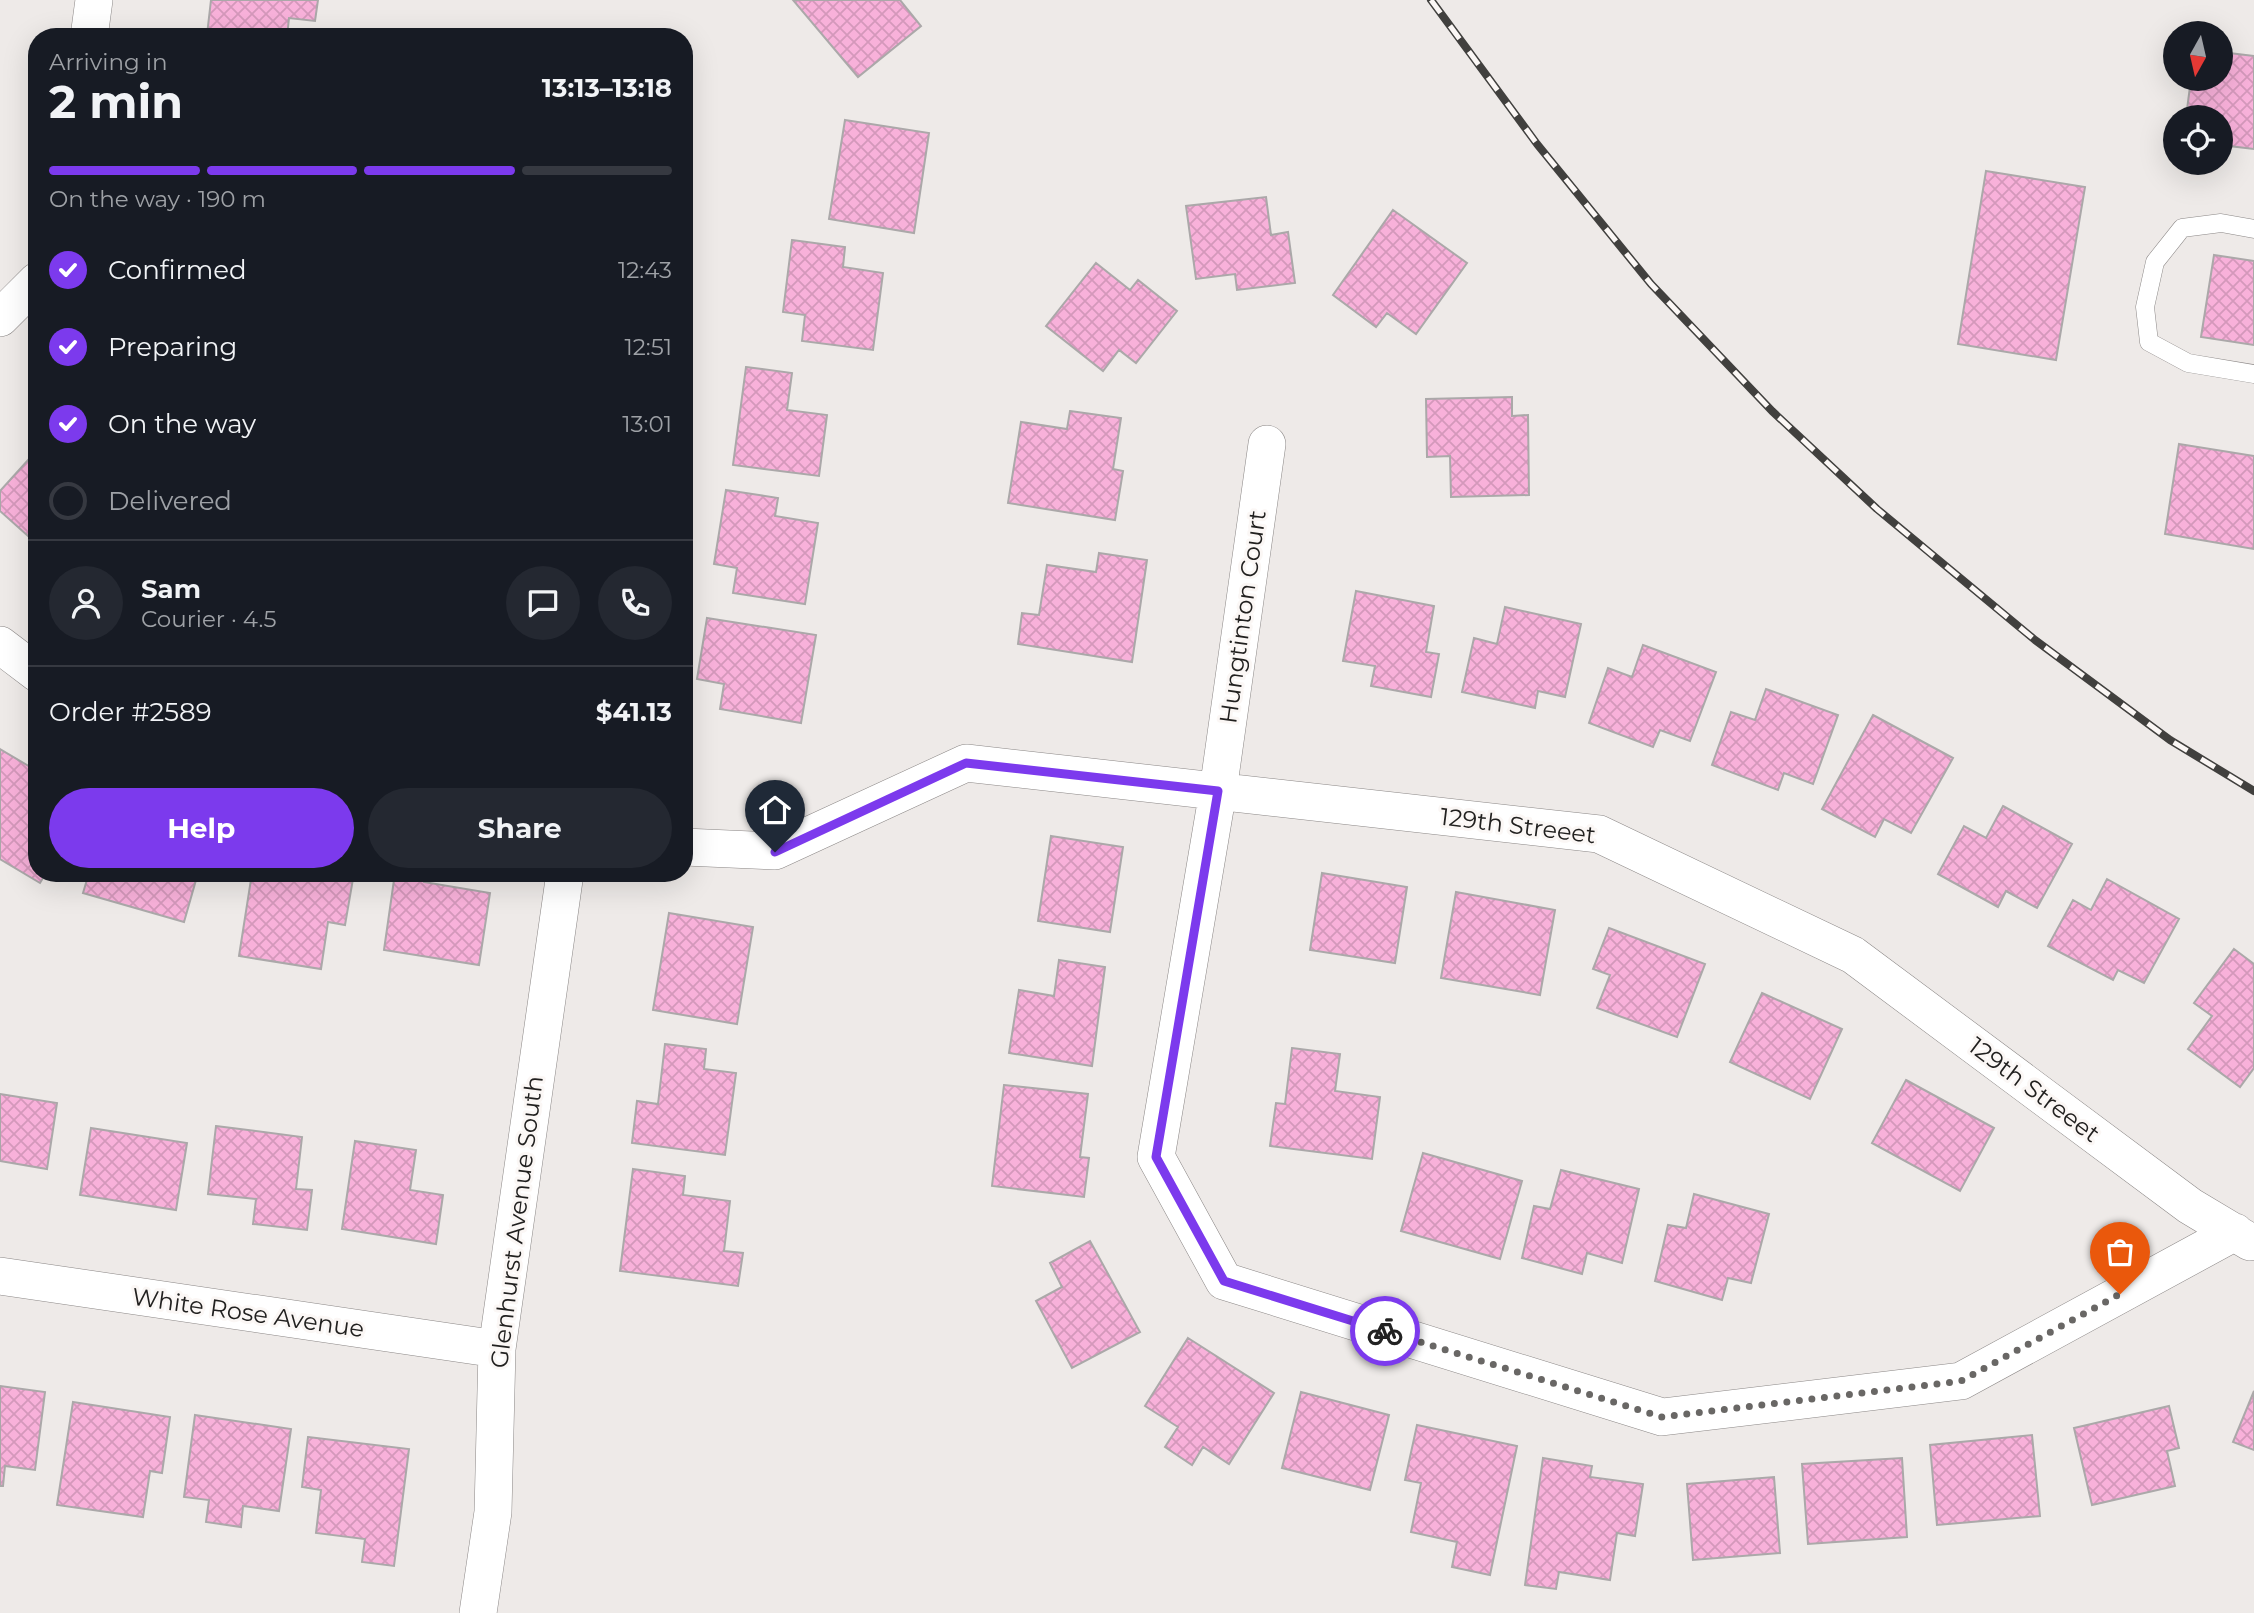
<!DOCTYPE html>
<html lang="en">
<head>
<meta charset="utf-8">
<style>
	:root { --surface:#171b24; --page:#242831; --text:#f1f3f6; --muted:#9ea1a6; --line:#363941; --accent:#7c3aed }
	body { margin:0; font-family:Montserrat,sans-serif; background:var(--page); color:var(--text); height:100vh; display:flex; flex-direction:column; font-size:26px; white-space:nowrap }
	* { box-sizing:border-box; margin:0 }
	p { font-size:23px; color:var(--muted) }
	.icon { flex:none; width:38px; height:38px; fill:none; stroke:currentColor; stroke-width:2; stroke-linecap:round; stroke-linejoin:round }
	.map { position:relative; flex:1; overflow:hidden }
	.panel { position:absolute; left:28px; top:28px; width:665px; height:854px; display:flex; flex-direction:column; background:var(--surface); border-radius:28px; box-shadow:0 7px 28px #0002 }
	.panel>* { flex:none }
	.needle { width:46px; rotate:188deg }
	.tools { position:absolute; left:2163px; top:21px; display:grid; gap:14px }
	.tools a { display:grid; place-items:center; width:70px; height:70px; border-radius:50%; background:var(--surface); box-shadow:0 7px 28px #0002; font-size:35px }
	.pin { position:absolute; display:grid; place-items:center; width:60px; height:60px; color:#fff; margin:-72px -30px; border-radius:50% 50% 50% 0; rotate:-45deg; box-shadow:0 0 7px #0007 }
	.pin .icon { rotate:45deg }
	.courier { position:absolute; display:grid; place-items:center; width:70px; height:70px; margin:-35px; border:5px solid #7c3aed; border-radius:50%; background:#fff; color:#222; box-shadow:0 2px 9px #0007 }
	.summary em { font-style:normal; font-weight:700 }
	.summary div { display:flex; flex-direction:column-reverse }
	.summary { display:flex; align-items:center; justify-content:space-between; height:119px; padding:0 21px }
	h1 { font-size:46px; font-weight:700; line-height:52px }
	.bar { display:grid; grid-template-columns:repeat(4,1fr); gap:10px 7px; align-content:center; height:84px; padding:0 21px }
	.bar i { height:9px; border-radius:5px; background:var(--line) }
	.bar .selected { background:var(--accent) }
	.bar p { grid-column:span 4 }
	.line { display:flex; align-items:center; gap:18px; padding:0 21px; border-top:2px solid var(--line) }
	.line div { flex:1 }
	.round { display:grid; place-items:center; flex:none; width:74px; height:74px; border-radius:37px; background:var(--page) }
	ol { padding:0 21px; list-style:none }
	li { display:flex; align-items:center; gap:21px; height:77px }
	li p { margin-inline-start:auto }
	li .icon { padding:7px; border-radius:50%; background:var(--accent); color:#fff; stroke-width:4 }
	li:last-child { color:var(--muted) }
	li i { width:38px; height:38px; border:4px solid var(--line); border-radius:50% }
	.button { display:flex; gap:14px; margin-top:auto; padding:14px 21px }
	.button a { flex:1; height:80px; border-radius:42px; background:var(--accent); color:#fff; font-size:28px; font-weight:700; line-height:80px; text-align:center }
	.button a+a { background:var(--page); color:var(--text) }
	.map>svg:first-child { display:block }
	.building { fill:url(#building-cross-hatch); stroke:#aba8a9; stroke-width:2 }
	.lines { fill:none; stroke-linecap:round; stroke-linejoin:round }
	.service-casing { stroke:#8b8786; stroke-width:19 }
	.minor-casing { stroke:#8b8786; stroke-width:38 }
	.service { stroke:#fff; stroke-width:18 }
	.minor { stroke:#fff; stroke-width:37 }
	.rail-casing { stroke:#41403e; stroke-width:8 }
	.rail { stroke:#fbf7f5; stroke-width:5; stroke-dasharray:16; stroke-linecap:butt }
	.done { stroke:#696765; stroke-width:7; stroke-dasharray:0 12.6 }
	.route { stroke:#7c3aed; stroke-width:9 }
	.labels { text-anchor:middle; stroke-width:6; stroke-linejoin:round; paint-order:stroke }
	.street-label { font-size:24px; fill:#21201f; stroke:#fbf7f5 }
</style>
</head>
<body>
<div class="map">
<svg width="2254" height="1613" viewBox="0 0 2254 1613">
	<defs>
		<pattern id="building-cross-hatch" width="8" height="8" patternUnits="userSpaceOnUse" patternTransform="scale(1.75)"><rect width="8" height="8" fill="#f8b1da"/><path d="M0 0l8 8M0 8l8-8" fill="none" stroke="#d498bb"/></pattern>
	</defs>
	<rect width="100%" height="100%" fill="#eeeae8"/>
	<path class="building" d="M211 0H318L315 21 289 18 287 37 207 35Z
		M793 0H900L921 26 858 77Z
		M2221 52 2254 56V149L2221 145V117H2186L2191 79H2221Z
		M845 120 929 133 914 233 829 219Z
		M1986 171 2085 187 2056 360 1958 344Z
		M1266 197 1271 235 1288 232 1295 283 1237 290 1235 274 1196 279 1186 206Z
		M1393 210 1467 263 1416 334 1387 313 1376 327 1333 295Z
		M792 240 845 247 843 267 883 273 873 350 802 341 805 315 783 312Z
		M2214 255 2254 261V345L2201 337Z
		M1096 263 1130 290 1138 280 1177 311 1136 363 1119 350 1103 371 1046 326Z
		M746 367 792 373 787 410 827 415 819 476 733 465Z
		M1512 397V416L1528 415 1529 495 1451 497 1450 456 1427 457 1426 399Z
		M1070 411 1121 418 1113 469 1123 471 1115 520 1008 503 1021 422 1067 429Z
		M2179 444 2254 456V549L2165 534Z
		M37 450V544L0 511V491Z
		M726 490 778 498 775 516 818 523 805 604 733 593 737 568 714 564Z
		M1099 553 1147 560 1132 662 1018 644 1022 613 1039 615 1047 565 1096 572Z
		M1356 591 1434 606 1426 652 1439 654 1431 697 1371 686 1375 666 1343 661Z
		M1505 607 1581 624 1565 697 1538 691 1535 708 1462 692 1474 638 1497 644Z
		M707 618 816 635 801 723 720 709 724 684 697 679Z
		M1643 645 1716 672 1690 741 1660 730 1653 747 1589 723 1608 668 1632 677Z
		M1766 689 1838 715 1813 784 1784 773 1778 790 1712 765 1731 712 1755 720Z
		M1873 715 1953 758 1911 833 1884 819 1875 837 1822 809Z
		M0 749 37 771V788L34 793 37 795V873H46L40 883 0 859Z
		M2003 806 2072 844 2037 908 2006 891 1998 907 1938 874 1964 826 1986 838Z
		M1051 836 1123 847 1110 932 1038 921Z
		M89 873H198L184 922 83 893Z
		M252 873H354L345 925 328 922 321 969 239 956Z
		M395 873 425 878 424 882 490 893 479 965 384 950Z
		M1322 873 1407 887 1395 963 1310 950Z
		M2107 879 2179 919 2144 983 2118 970 2113 980 2048 946 2073 900 2091 910Z
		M1456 892 1555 910 1540 995 1441 978Z
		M669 913 753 927 737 1024 653 1010Z
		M1609 928 1705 964 1677 1037 1597 1008 1610 975 1593 969Z
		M2234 949 2254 964V1068L2240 1087 2188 1049 2212 1016 2194 1003Z
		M1059 960 1105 967 1092 1066 1009 1053 1019 990 1054 996Z
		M1762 993 1842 1029 1810 1099 1730 1062Z
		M665 1044 706 1049 704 1069 736 1073 725 1155 632 1143 637 1101 658 1104Z
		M1292 1048 1340 1054 1335 1091 1380 1097 1372 1159 1270 1146 1276 1103 1285 1104Z
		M1906 1080 1994 1128 1960 1191 1872 1143Z
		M1004 1085 1088 1094 1080 1157 1089 1158 1084 1197 992 1186Z
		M0 1094 57 1103 47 1169 0 1161Z
		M216 1126 302 1137 296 1189 312 1190 307 1230 253 1224 256 1199 208 1194Z
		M91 1128 187 1143 176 1210 80 1195Z
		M355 1141 416 1150 410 1190 443 1195 436 1244 342 1229Z
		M1423 1153 1522 1181 1500 1259 1401 1231Z
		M633 1169 685 1176 683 1195 730 1201 724 1251 743 1253 738 1286 620 1271Z
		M1561 1170 1639 1189 1622 1263 1587 1253 1582 1274 1522 1258 1534 1206 1550 1209Z
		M1694 1194 1769 1214 1751 1283 1728 1278 1722 1300 1655 1281 1668 1225 1686 1228Z
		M1090 1241 1140 1332 1072 1368 1036 1301 1062 1287 1050 1263Z
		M1188 1338 1274 1393 1229 1464 1203 1447 1192 1465 1165 1447 1178 1427 1145 1406Z
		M0 1386 45 1392 35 1470 5 1466 3 1486H0Z
		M2254 1391V1450L2233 1442Z
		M1301 1392 1389 1415 1370 1490 1282 1468Z
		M73 1402 170 1417 162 1473 150 1471 143 1517 57 1505Z
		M2169 1406 2179 1448 2167 1451 2175 1486 2092 1505 2074 1428Z
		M195 1415 291 1429 279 1511 243 1506 241 1527 206 1522 209 1500 184 1497Z
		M1417 1425 1517 1446 1490 1575 1452 1567 1457 1542 1411 1532 1421 1483 1405 1480Z
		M2032 1435 2040 1516 1937 1525 1930 1445Z
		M308 1437 409 1449 394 1566 362 1562 365 1539 316 1533 321 1490 302 1487Z
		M1543 1458 1592 1466 1590 1477 1643 1484 1635 1536 1617 1533 1610 1580 1559 1572 1556 1589 1525 1585Z
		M1902 1458 1907 1537 1808 1544 1802 1464Z
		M1774 1477 1780 1553 1693 1560 1687 1484Z"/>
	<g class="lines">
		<defs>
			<path id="service" d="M2254 229 2221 223 2182 228 2155 262 2145 307 2149 342 2188 363 2254 374"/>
			<path id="minor" d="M89 37 94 0
				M0 318 37 281
				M1267 444 1218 791 1156 1157 1224 1281 1662 1417 1961 1381 2235 1232
				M0 645 37 673
				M684 847 775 851 966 763 1599 834 1853 955 2190 1206 2250 1242
				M0 1276 497 1349
				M478 1613 493 1512 497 1349 565 873"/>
		</defs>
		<use href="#service" class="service-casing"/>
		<use href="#minor" class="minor-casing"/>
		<use href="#service" class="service"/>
		<use href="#minor" class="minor"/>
		<defs>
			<path id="rail" d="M1431 0 1537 144 1651 284 1772 411 1877 509 2035 640 2170 740 2254 791"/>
		</defs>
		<use href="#rail" class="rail-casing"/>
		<use href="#rail" class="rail"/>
	</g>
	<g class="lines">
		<path class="done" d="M1385 1331 1662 1417 1961 1381 2120 1294"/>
		<path class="route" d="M775 852 966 763 1218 791 1156 1157 1224 1281 1385 1331"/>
	</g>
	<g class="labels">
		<g class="street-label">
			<text transform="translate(1243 617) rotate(-82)" y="8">Hungtinton Court</text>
			<text transform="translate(1518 826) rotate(7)" y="8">129th Streeet</text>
			<text transform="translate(2034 1090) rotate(37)" y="8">129th Streeet</text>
			<text transform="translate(517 1222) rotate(-83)" y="8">Glenhurst Avenue South</text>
			<text transform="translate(248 1313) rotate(8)" y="8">White Rose Avenue</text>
		</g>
	</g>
</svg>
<div class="tools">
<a><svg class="needle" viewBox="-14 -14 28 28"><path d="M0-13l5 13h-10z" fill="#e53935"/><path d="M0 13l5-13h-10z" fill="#9ea1a6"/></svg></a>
<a><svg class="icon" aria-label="locate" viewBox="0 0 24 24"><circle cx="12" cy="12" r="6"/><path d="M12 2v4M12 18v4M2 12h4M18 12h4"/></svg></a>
</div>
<div class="pin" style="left:2120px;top:1294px;background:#ea580c"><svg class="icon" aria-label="bag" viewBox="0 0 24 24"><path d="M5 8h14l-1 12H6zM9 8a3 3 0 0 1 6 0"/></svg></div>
<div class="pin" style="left:775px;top:852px;background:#1f2937"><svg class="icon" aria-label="home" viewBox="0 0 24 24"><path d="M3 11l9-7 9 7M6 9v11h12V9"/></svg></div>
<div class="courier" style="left:1385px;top:1331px"><svg class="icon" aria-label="bike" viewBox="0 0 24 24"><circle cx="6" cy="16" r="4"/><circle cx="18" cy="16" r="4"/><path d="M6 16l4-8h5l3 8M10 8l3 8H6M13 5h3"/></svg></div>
<section class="panel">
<div class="summary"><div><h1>2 min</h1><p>Arriving in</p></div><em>13:13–13:18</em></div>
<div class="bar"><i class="selected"></i><i class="selected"></i><i class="selected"></i><i></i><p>On the way · 190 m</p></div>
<ol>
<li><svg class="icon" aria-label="check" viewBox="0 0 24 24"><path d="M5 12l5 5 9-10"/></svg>Confirmed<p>12:43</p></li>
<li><svg class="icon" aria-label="check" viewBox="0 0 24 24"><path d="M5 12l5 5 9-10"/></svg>Preparing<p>12:51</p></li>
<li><svg class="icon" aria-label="check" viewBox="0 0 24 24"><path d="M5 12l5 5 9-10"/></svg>On the way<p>13:01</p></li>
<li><i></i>Delivered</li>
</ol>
<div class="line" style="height:126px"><a class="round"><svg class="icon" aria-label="person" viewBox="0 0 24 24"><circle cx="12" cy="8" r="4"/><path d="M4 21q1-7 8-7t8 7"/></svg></a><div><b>Sam</b><p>Courier · 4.5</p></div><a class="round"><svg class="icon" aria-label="chat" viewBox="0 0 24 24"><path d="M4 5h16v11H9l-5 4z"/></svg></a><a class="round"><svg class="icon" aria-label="phone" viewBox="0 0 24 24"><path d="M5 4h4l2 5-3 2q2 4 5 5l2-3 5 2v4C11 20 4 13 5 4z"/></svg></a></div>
<div class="line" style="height:91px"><div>Order #2589</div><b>$41.13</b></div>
<div class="button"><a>Help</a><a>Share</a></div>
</section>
</div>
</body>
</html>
